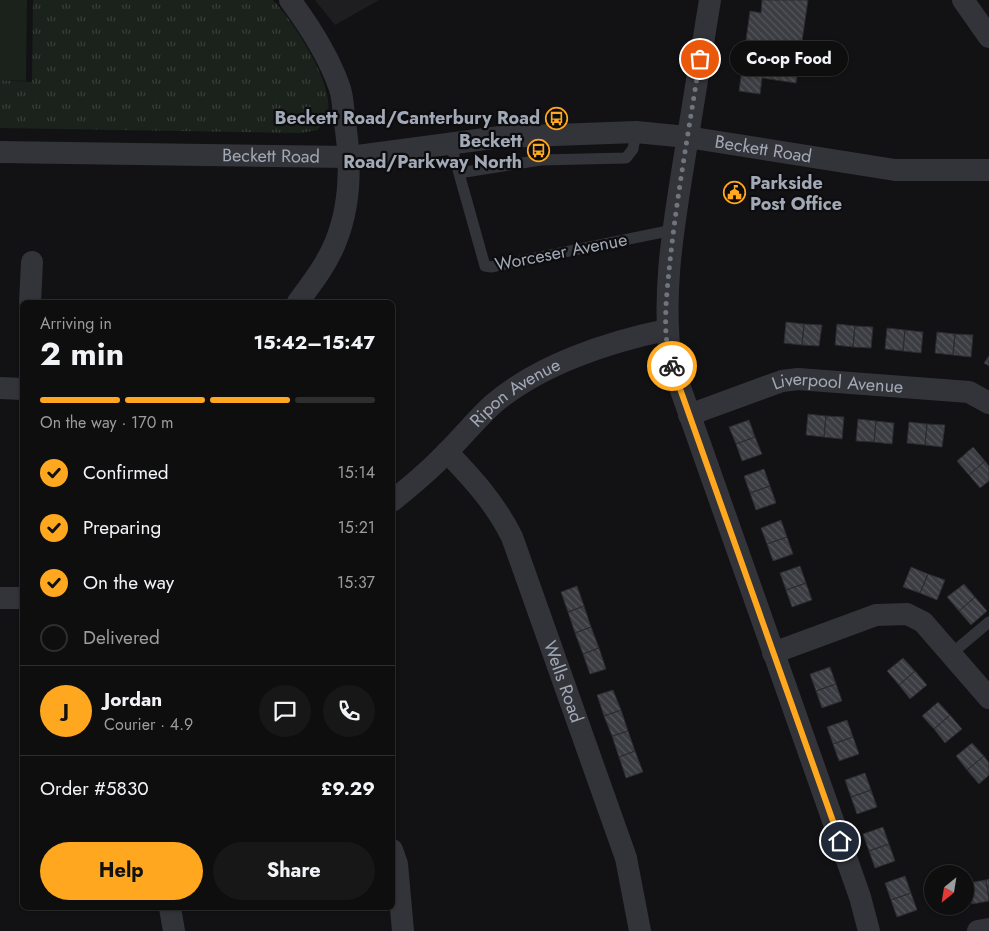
<!DOCTYPE html>
<html lang="en">
<head>
<meta charset="utf-8">
<style>
	:root { --surface:#0e0e0f; --page:#171718; --text:#f1f3f6; --muted:#9b9c9e; --line:#2e2e2f; --accent:#ffa81f }
	body { margin:0; font-family:Jost,sans-serif; background:var(--page); color:var(--text); height:100vh; display:flex; flex-direction:column; font-size:19px; white-space:nowrap }
	* { box-sizing:border-box; margin:0 }
	p { font-size:16px; color:var(--muted) }
	.icon { flex:none; width:28px; height:28px; fill:none; stroke:currentColor; stroke-width:2; stroke-linecap:round; stroke-linejoin:round }
	.map { position:relative; flex:1; overflow:hidden }
	.drawer { position:absolute; left:20px; top:300px; width:375px; height:610px; display:flex; flex-direction:column; background:var(--surface); border-radius:8px; box-shadow:0 1px 4px #0004,0 0 0 1px var(--line) }
	.drawer>* { flex:none }
	.needle { width:32px; rotate:210deg }
	.tools { position:absolute; left:924px; top:865px; display:grid; gap:10px }
	.tools a { display:grid; place-items:center; width:50px; height:50px; border-radius:50%; background:var(--surface); box-shadow:0 1px 4px #0004,0 0 0 1px var(--line); font-size:25px }
	.pin { position:absolute; display:grid; place-items:center; width:42px; height:42px; color:#fff; margin:-21px; border:2px solid #fff; border-radius:50%; box-shadow:0 1px 5px #0007 }
	.courier { position:absolute; display:grid; place-items:center; width:50px; height:50px; margin:-25px; border:4px solid #ffa81f; border-radius:50%; background:#fff; color:#222; box-shadow:0 1px 6px #0007 }
	.bubble { position:absolute; height:35px; border-radius:18px; background:var(--surface); box-shadow:0 1px 4px #0004,0 0 0 1px var(--line); font-size:16px; font-weight:700; line-height:35px; text-align:center }
	.head em { font-style:normal; font-weight:700 }
	.head div { display:flex; flex-direction:column-reverse }
	.head { display:flex; align-items:center; justify-content:space-between; height:85px; padding:0 20px }
	h1 { font-size:32px; font-weight:700; line-height:38px }
	.bar { display:grid; grid-template-columns:repeat(4,1fr); gap:8px 5px; align-content:center; height:60px; padding:0 20px }
	.bar i { height:6px; border-radius:4px; background:var(--line) }
	.bar .active { background:var(--accent) }
	.bar p { grid-column:span 4 }
	.line { display:flex; align-items:center; gap:12px; padding:0 20px; border-top:1px solid var(--line) }
	.line div { flex:1 }
	.round { display:grid; place-items:center; flex:none; width:52px; height:52px; border-radius:26px; background:var(--page) }
	ol { padding:0 20px; list-style:none }
	li { display:flex; align-items:center; gap:15px; height:55px }
	li p { margin-inline-start:auto }
	li .icon { padding:5px; border-radius:50%; background:var(--accent); color:#111; stroke-width:4 }
	li:last-child { color:var(--muted) }
	li i { width:28px; height:28px; border:2px solid var(--line); border-radius:50% }
	.cta { display:flex; gap:10px; margin-top:auto; padding:10px 20px }
	.cta a { flex:1; height:58px; border-radius:30px; background:var(--accent); color:#111; font-size:20px; font-weight:700; line-height:58px; text-align:center }
	.cta a+a { background:var(--page); color:var(--text) }
	.map>svg:first-child { display:block }
	.built { fill:#1e1e21 }
	.grass { fill:url(#grass-tufts) }
	.pitch { fill:#1a221b }
	.building { fill:url(#building-back-hatch); stroke:#2c2c30 }
	.lines { fill:none; stroke-linecap:round; stroke-linejoin:round }
	.service { stroke:#333439; stroke-width:11 }
	.minor { stroke:#333439; stroke-width:22 }
	.done { stroke:#70747d; stroke-width:5; stroke-dasharray:0 9 }
	.route { stroke:#ffa81f; stroke-width:6 }
	.labels { text-anchor:middle; stroke-width:4.5; stroke-linejoin:round; paint-order:stroke }
	.poi-label { font-size:18px; font-weight:bold; fill:#a2a9b6; stroke:#0d0d0f; text-anchor:end }
	.street-label { font-size:18px; fill:#a2a9b6; stroke:#0d0d0f }
</style>
</head>
<body>
<div class="map">
<svg width="989" height="931" viewBox="0 0 989 931">
	<defs>
		<pattern id="grass-tufts" width="24" height="20" patternUnits="userSpaceOnUse" patternTransform="scale(1.25)"><rect width="24" height="20" fill="#1a221b"/><path d="M3 7l-1-3M5 7V3M7 7l1-3M15 17l-1-3M17 17v-4M19 17l1-3" fill="none" stroke="#383f3a"/></pattern>
		<pattern id="building-back-hatch" width="6" height="6" patternUnits="userSpaceOnUse" patternTransform="scale(1.25)"><rect width="6" height="6" fill="#3c3d42"/><path d="M-1 5l2 2M0 0l6 6M5-1l2 2" fill="none" stroke="#55565b"/></pattern>
	</defs>
	<rect width="100%" height="100%" fill="#121214"/>
	<path class="built" d="M315 0H379L335 25Z"/>
	<path class="grass" d="M33 0H273C293 21 334 83 328 113 326 119 321 125 318 130L300 133 0 128V80L32 82Z"/>
	<path class="pitch" d="M0 0H27L26 81 0 80Z"/>
	<path class="building" d="M762 0H808L796 83 762 78 760 94 739 91 750 11 761 13Z
		M786 322 804 324 802 345 784 343Z
		M804 324 822 325 819 346 802 345Z
		M837 324 855 326 853 347 835 345Z
		M855 326 873 327 871 348 853 347Z
		M887 328 905 330 903 351 885 349Z
		M905 330 923 332 921 353 903 351Z
		M937 332 955 334 953 355 935 353Z
		M955 334 973 335 971 357 953 355Z
		M989 356V366L984 363Z
		M808 414 826 416 824 437 806 435Z
		M826 416 844 417 842 439 824 437Z
		M858 419 876 421 874 442 856 441Z
		M749 420 755 437 736 444 729 427Z
		M876 421 894 423 892 444 874 442Z
		M909 422 927 424 925 445 907 443Z
		M927 424 945 425 942 447 925 445Z
		M755 437 762 454 742 461 736 444Z
		M973 447 985 461 969 475 957 461Z
		M985 461 989 466V481L980 488 969 475Z
		M764 469 770 486 750 493 744 476Z
		M770 486 776 503 756 510 750 493Z
		M781 520 787 537 767 544 761 528Z
		M787 537 793 554 773 561 767 544Z
		M800 566 806 583 786 590 780 573Z
		M911 567 928 574 920 593 903 587Z
		M928 574 945 580 937 600 920 593Z
		M806 583 812 600 792 607 786 590Z
		M964 584 975 597 959 611 947 597Z
		M577 586 584 606 568 612 561 592Z
		M975 597 987 611 971 625 959 611Z
		M584 606 591 627 575 633 568 612Z
		M591 627 599 648 583 654 575 633Z
		M599 648 606 669 590 674 583 654Z
		M903 658 915 671 899 685 887 671Z
		M830 667 836 684 816 691 810 674Z
		M915 671 927 685 910 699 899 685Z
		M836 684 842 701 822 708 816 691Z
		M613 690 621 710 604 716 597 695Z
		M938 702 950 715 934 729 922 716Z
		M621 710 628 731 612 736 604 716Z
		M950 715 962 729 945 743 934 729Z
		M847 720 853 737 833 744 827 727Z
		M628 731 635 751 619 757 612 736Z
		M853 737 859 754 839 761 833 744Z
		M972 743 984 756 967 770 956 756Z
		M635 751 643 772 626 778 619 757Z
		M984 756 989 763V775L979 784 967 770Z
		M865 773 871 790 851 797 845 780Z
		M871 790 877 807 857 814 851 797Z
		M883 827 889 844 869 851 863 834Z
		M889 844 895 861 875 868 869 851Z
		M905 876 911 893 891 900 885 883Z
		M989 879V899L986 880Z
		M986 880 989 901 972 904 968 883Z
		M911 893 917 910 897 917 891 900Z"/>
	<g class="lines">
		<path class="service" d="M451 145 485 266 491 267 673 230
			M459 173 541 160 626 158 633 149 636 132
			M951 654 989 622"/>
		<g class="minor">
			<path d="M290 0C310 27 328 55 339 86 343 96 343 107 344 117 351 158 352 201 336 241 327 264 312 283 298 302"/>
			<path d="M710 0C701 58 691 115 682 173 672 236 662 298 671 362L860 897 869 931"/>
			<path d="M963 0 989 37"/>
			<path id="s1" d="M0 152 350 157 500 137 636 132 687 137 895 170H989"/>
			<path d="M30 302 32 262"/>
			<path d="M0 388 22 389"/>
			<path id="s2" d="M689 415 782 381 798 379 969 392 989 403"/>
			<path id="s3" d="M447 452C473 479 495 503 512 537L626 858 640 931"/>
			<path id="s4" d="M392 501C411 486 430 470 447 452 462 437 476 420 492 405 538 365 608 342 666 330"/>
			<path d="M0 598H22"/>
			<path d="M773 653 876 615 907 614 923 622 989 698"/>
			<path d="M392 850 397 864 403 931"/>
			<path d="M170 908 174 931"/>
			<path d="M978 931 989 929"/>
		</g>
	</g>
	<g class="lines">
		<path class="done" d="M672 366C662 336 666 301 669 271 676 200 689 129 700 59"/>
		<path class="route" d="M672 366 840 841"/>
	</g>
	<defs>
		<symbol id="bus-ring" viewBox="-11 -11 22 22"><circle r="9.5" fill="#0d0d0f" stroke="#ffa81f" stroke-width="1.5"/><path d="M-5-6H5V4H4V6H2V4H-2V6H-4V4H-5ZM-3.5-4V0h7V-4ZM-3.5 1.2v1.5H-2V1.2ZM2 1.2v1.5H3.5V1.2Z" fill="#ffa81f"/></symbol>
		<symbol id="civic-ring" viewBox="-11 -11 22 22"><circle r="9.5" fill="#0d0d0f" stroke="#ffa81f" stroke-width="1.5"/><path d="M-.6-6.5H3V-4.5H.6V-3L4-1V1h2V6H-6V1h2V-1L-.6-3ZM-1.2 2.5V6h2.4V2.5Z" fill="#ffa81f"/></symbol>
	</defs>
	<g fill-rule="evenodd">
		<use href="#bus-ring" x="544" y="106" width="25" height="25"/>
		<use href="#bus-ring" x="526" y="138" width="25" height="25"/>
		<use href="#civic-ring" x="722" y="180" width="25" height="25"/>
	</g>
	<g class="labels">
		<g class="poi-label">
			<text x="540" y="124">Beckett Road/Canterbury Road</text>
			<text x="522" y="147">Beckett<tspan x="522" dy="21">Road/Parkway North</tspan></text>
			<text x="750" y="189" text-anchor="start">Parkside<tspan x="750" dy="21">Post Office</tspan></text>
		</g>
		<g class="street-label">
			<text dy="6" stroke="none"><textPath href="#s1" startOffset="766">Beckett Road</textPath></text>
			<text dy="6" stroke="none"><textPath href="#s1" startOffset="271">Beckett Road</textPath></text>
			<text transform="translate(561 252) rotate(-11)" y="6">Worceser Avenue</text>
			<text dy="6" stroke="none"><textPath href="#s2" startOffset="155">Liverpool Avenue</textPath></text>
			<text dy="6" stroke="none"><textPath href="#s4" startOffset="165">Ripon Avenue</textPath></text>
			<text dy="6" stroke="none"><textPath href="#s3" startOffset="261">Wells Road</textPath></text>
		</g>
	</g>
</svg>
<div class="tools">
<a><svg class="needle" viewBox="-14 -14 28 28"><path d="M0-13l5 13h-10z" fill="#e53935"/><path d="M0 13l5-13h-10z" fill="#9b9c9e"/></svg></a>
</div>
<div class="pin" style="left:700px;top:59px;background:#ea580c"><svg class="icon" aria-label="bag" viewBox="0 0 24 24"><path d="M5 8h14l-1 12H6zM9 8a3 3 0 0 1 6 0"/></svg></div>
<div class="pin" style="left:840px;top:841px;background:#1f2937"><svg class="icon" aria-label="home" viewBox="0 0 24 24"><path d="M3 11l9-7 9 7M6 9v11h12V9"/></svg></div>
<div class="courier" style="left:672px;top:366px"><svg class="icon" aria-label="bike" viewBox="0 0 24 24"><circle cx="6" cy="16" r="4"/><circle cx="18" cy="16" r="4"/><path d="M6 16l4-8h5l3 8M10 8l3 8H6M13 5h3"/></svg></div>
<div class="bubble" style="left:730px;top:41px;width:118px">Co-op Food</div>
<section class="drawer">
<div class="head"><div><h1>2 min</h1><p>Arriving in</p></div><em>15:42–15:47</em></div>
<div class="bar"><i class="active"></i><i class="active"></i><i class="active"></i><i></i><p>On the way · 170 m</p></div>
<ol>
<li><svg class="icon" aria-label="check" viewBox="0 0 24 24"><path d="M5 12l5 5 9-10"/></svg>Confirmed<p>15:14</p></li>
<li><svg class="icon" aria-label="check" viewBox="0 0 24 24"><path d="M5 12l5 5 9-10"/></svg>Preparing<p>15:21</p></li>
<li><svg class="icon" aria-label="check" viewBox="0 0 24 24"><path d="M5 12l5 5 9-10"/></svg>On the way<p>15:37</p></li>
<li><i></i>Delivered</li>
</ol>
<div class="line" style="height:90px"><b class="round" style="background:var(--accent);color:#111">J</b><div><b>Jordan</b><p>Courier · 4.9</p></div><a class="round"><svg class="icon" aria-label="chat" viewBox="0 0 24 24"><path d="M4 5h16v11H9l-5 4z"/></svg></a><a class="round"><svg class="icon" aria-label="phone" viewBox="0 0 24 24"><path d="M5 4h4l2 5-3 2q2 4 5 5l2-3 5 2v4C11 20 4 13 5 4z"/></svg></a></div>
<div class="line" style="height:65px"><div>Order #5830</div><b>£9.29</b></div>
<div class="cta"><a>Help</a><a>Share</a></div>
</section>
</div>
</body>
</html>
